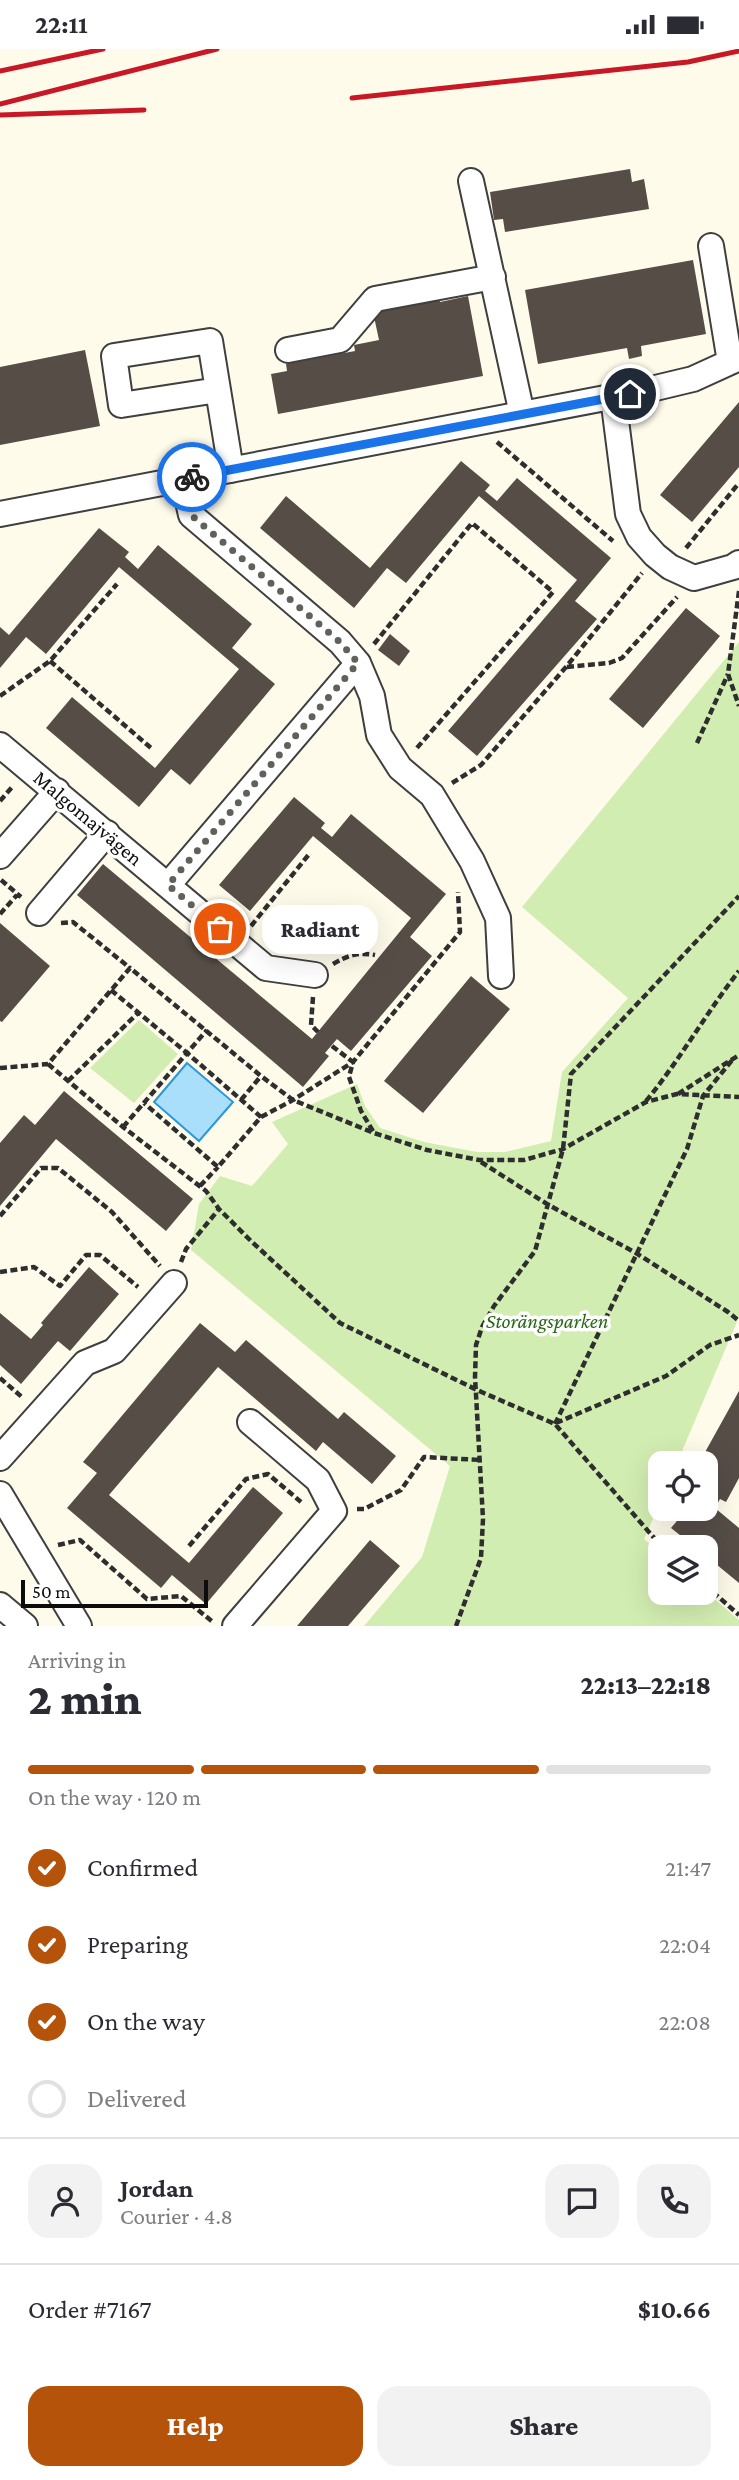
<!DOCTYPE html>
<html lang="en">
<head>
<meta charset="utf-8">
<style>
	:root { --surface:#fff; --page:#f2f2f3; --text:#2b2b33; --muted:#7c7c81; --line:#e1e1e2; --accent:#b45309 }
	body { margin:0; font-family:"Crimson Pro",serif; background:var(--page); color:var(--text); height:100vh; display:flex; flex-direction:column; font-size:26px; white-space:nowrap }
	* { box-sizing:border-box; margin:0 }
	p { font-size:23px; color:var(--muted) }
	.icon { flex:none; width:38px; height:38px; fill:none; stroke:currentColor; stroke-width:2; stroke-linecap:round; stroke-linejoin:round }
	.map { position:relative; height:1577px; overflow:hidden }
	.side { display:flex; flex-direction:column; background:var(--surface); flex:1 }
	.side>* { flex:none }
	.tools { position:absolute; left:648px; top:1402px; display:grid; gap:14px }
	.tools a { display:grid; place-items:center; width:70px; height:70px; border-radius:14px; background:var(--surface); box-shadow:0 7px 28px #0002; font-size:35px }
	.scale { position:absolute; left:21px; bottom:18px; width:187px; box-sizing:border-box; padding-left:7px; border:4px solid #0c0c0c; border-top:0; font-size:19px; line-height:24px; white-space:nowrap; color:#0c0c0c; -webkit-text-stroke:5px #fff; paint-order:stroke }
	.pin { position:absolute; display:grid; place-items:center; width:60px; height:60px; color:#fff; margin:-30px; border:4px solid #fff; border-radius:50%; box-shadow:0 2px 7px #0007 }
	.courier { position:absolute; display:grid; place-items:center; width:70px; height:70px; margin:-35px; border:5px solid #1a73e8; border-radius:50%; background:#fff; color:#222; box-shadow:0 2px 9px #0007 }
	.bubble { position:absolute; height:49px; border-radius:21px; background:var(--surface); box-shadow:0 7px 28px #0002; font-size:23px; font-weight:800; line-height:49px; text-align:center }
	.overview em { font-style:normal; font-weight:800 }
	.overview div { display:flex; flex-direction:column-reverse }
	.overview { display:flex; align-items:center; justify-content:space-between; height:119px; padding:0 28px }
	h1 { font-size:46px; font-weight:800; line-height:52px }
	.bar { display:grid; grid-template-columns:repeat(4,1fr); gap:10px 7px; align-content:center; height:84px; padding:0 28px }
	.bar i { height:9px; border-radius:5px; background:var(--line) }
	.bar .selected { background:var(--accent) }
	.bar p { grid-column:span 4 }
	.line { display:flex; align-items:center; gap:18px; padding:0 28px; border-top:2px solid var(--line) }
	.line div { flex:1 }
	.round { display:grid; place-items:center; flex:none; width:74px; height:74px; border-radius:21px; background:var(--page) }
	ol { padding:0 28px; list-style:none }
	li { display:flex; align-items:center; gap:21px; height:77px }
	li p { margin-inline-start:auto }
	li .icon { padding:7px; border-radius:50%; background:var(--accent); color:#fff; stroke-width:4 }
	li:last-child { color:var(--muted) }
	li i { width:38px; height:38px; border:4px solid var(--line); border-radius:50% }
	.button { display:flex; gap:14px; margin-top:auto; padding:14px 28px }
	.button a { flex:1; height:80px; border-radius:21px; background:var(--accent); color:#fff; font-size:28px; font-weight:800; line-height:80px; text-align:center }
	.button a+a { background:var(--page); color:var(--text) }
	.status { display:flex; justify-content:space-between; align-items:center; height:49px; padding:0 35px; background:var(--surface); direction:ltr }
	.status svg { height:19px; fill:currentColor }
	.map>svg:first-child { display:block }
	.green { fill:#d2edb1 }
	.water { fill:#aadffc; stroke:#2b98d9; stroke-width:2 }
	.building { fill:#564d47 }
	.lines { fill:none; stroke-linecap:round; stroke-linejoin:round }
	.minor-casing { stroke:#3f3f3f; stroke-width:28 }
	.path { stroke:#2e2e2e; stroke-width:4.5; stroke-dasharray:7 3.5; stroke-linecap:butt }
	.minor { stroke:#fff; stroke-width:24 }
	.rail { stroke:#c81825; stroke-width:5 }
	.done { stroke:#61605a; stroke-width:7; stroke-dasharray:0 12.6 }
	.route { stroke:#1a73e8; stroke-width:9 }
	.labels { text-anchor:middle; stroke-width:7; stroke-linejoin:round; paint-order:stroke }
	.street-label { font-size:21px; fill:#0c0c0c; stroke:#fff }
	.park-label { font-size:21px; font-style:italic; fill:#2a6917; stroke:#fff }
</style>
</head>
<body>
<div class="status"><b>22:11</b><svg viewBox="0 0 49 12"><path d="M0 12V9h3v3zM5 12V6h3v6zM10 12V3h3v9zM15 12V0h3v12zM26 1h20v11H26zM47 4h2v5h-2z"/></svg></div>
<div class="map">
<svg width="739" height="1577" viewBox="0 0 739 1577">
	<rect width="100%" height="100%" fill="#fffbeb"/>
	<path class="green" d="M739 593V1268L677 1414H660V1454L644 1490 660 1503V1544L705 1542 739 1571V1577H364L422 1508 450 1417 191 1201 199 1155 220 1127 252 1137 288 1095 272 1073 357 1035 365 1057 380 1079 424 1093 477 1103H505L551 1092 562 1023 628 949 522 858Z
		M139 971 178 1005 134 1054 90 1019Z"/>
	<path class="water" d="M187 1014 233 1053 199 1092 154 1053Z"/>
	<path class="building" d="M630 120 632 133 644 130 649 160 505 183 503 170 494 171 490 143Z
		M693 211 706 285 641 297 642 307 629 310 627 299 538 315 525 241Z
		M439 247 440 253 468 247 483 327 278 365 271 325 287 322 286 315 355 302 354 296 379 291 373 263 416 255 415 251Z
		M85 301 100 377 0 396V318Z
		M739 353V418L692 473 660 446Z
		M461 412 490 436 485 442 497 452 517 429 611 509 575 552 597 570 477 707 448 682 577 531 479 447 406 534 387 519 354 559 260 479 286 447 370 519Z
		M99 479 129 503 125 508 138 520 158 496 252 575 232 599 275 635 190 736 171 720 139 758 46 679 72 648 155 719 239 620 119 518 46 605 26 588 0 619V578L9 586Z
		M686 559 720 587 643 679 609 650Z
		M390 585 410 602 399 617 378 601Z
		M294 748 325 774 321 779 332 788 351 765 446 845 410 888 432 907 351 1002 337 990 325 1004 329 1007 303 1038 77 846 103 815 312 990 411 869 313 787 250 862 219 836Z
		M0 874 50 917 2 973 0 972Z
		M471 927 510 960 423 1064 384 1032Z
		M64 1042 193 1150 166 1182 56 1090 0 1157V1094L24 1066 35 1076Z
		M89 1218 119 1245 70 1302 58 1292 21 1335 0 1316V1264L31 1290 43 1276 41 1274Z
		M200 1274 235 1303 246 1291 338 1370 344 1363 396 1407 372 1435 323 1393 316 1402 218 1318 109 1446 189 1514 253 1438 283 1464 206 1555 172 1526 161 1539 67 1459 97 1424 83 1413Z
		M739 1342V1429L726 1453 720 1450 715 1459 739 1479V1534L705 1506V1498H695L671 1479 687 1460H705V1414H699Z
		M370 1491 400 1517 348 1577H297Z"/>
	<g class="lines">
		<defs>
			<path id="minor" d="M471 132 522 365
				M711 197 730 313
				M288 301 340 291 375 250 493 228
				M218 341 210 292 114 307 121 356 218 341 231 421
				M613 348 628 465 639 488 655 506 670 518 694 529 733 518 739 514
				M183 430 191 466 340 593 358 614 372 647 379 686 400 719 432 746 472 812 498 869 501 927
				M0 465 647 341 693 330 739 309
				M0 696 266 919 315 926
				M0 807 57 742
				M168 836 358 614
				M39 864 107 784
				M0 1409 85 1314 114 1302 174 1234
				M0 1445 79 1577
				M0 1556 25 1577
				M235 1577 334 1462 318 1431 250 1373"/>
		</defs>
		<use href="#minor" class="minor-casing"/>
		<path class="path" d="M497 393 613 492
			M686 499 739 434
			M739 542 728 625 739 657
			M374 595 472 474 553 543 416 700
			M50 612 151 699
			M567 618 609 614 622 609 677 548
			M0 647 50 612 117 535
			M697 694 728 625
			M452 734 481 716 566 618 642 524
			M0 752 13 737
			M1 831 21 848
			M0 865 17 846
			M61 874 73 873 130 919
			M251 877 310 804
			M333 915C348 906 358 903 375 906
			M111 941 187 1004 207 981
			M313 948 311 976 318 983
			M332 997 353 1013 349 1028 361 1062 374 1084
			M48 1015 123 1078 206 1142 219 1160 251 1192 340 1274 477 1341 555 1375 662 1498
			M0 1019 48 1015 130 919 261 1027 293 1051 374 1084 427 1101 479 1111H524L563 1100 646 1053 677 1045 739 1048
			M68 1032 138 964
			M678 1045 739 1006
			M241 1051 261 1027
			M646 1052C680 1011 706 964 739 922
			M261 1068 293 1051 353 1013 460 883 458 843
			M123 1078 187 1004 261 1068 218 1118 144 1054
			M481 1113 547 1155 636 1204 728 1263 739 1272
			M200 1137 218 1118
			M0 1167 41 1119H58L112 1163 160 1217
			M181 1213 186 1200 219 1160
			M0 1223 34 1218 60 1237 86 1206H100L138 1238
			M0 1329 23 1349
			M556 1374 666 1327 710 1296 739 1286
			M555 1375 687 1100 703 1047 733 1010
			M357 1460H364L401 1441 424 1408 481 1411
			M58 1496 80 1491 147 1550 181 1547 214 1574
			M189 1497 246 1430 268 1425 301 1453
			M705 1536 739 1566
			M456 1577 481 1509 483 1470 475 1328 476 1296 482 1278 494 1257 535 1202 563 1100 571 1025 739 847"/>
		<use href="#minor" class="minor"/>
		<path class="rail" d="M0 22 103 0
			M352 49 688 13 739 2
			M0 55 217 0
			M0 66 144 61"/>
	</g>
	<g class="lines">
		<path class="done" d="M192 428 183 430 191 466 340 593 358 614 168 836 220 880"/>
		<path class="route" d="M192 428 630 345"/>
	</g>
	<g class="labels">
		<g class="street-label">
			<text transform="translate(88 769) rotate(40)" y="7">Malgomajvägen</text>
		</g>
		<g class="park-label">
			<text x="547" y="1279">Storängsparken</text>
		</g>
	</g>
</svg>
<div class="tools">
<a><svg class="icon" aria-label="locate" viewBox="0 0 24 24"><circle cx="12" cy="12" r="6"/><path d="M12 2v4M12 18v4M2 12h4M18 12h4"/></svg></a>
<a><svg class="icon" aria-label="layers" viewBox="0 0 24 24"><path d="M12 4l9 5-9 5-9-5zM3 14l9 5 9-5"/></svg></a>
</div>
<div class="scale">50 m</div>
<div class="pin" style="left:220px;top:880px;background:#ea580c"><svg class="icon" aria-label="bag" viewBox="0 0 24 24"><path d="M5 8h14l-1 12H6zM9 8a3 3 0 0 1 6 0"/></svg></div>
<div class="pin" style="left:630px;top:345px;background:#1f2937"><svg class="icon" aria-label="home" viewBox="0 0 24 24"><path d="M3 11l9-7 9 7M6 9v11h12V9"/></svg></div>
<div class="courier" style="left:192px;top:428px"><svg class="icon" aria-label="bike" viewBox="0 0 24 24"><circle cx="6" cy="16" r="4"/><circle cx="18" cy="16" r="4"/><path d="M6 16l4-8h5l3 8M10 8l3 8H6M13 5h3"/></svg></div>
<div class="bubble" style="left:262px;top:856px;width:116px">Radiant</div>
</div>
<section class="side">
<div class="overview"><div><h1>2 min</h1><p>Arriving in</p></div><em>22:13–22:18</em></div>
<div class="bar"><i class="selected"></i><i class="selected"></i><i class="selected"></i><i></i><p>On the way · 120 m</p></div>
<ol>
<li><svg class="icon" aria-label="check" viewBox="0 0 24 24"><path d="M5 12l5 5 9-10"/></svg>Confirmed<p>21:47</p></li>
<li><svg class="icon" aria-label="check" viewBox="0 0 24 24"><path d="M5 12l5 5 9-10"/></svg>Preparing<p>22:04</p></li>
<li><svg class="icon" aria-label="check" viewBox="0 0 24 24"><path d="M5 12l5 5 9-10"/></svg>On the way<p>22:08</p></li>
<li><i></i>Delivered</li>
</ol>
<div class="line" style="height:126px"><a class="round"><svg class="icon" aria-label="person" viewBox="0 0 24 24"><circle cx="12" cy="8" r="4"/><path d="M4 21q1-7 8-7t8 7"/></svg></a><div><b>Jordan</b><p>Courier · 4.8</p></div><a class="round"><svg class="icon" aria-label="chat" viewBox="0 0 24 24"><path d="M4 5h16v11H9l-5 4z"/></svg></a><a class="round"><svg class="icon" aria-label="phone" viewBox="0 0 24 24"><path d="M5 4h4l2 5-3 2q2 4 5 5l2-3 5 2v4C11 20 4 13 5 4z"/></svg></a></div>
<div class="line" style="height:91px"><div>Order #7167</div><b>$10.66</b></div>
<div class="button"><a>Help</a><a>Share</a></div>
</section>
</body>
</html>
